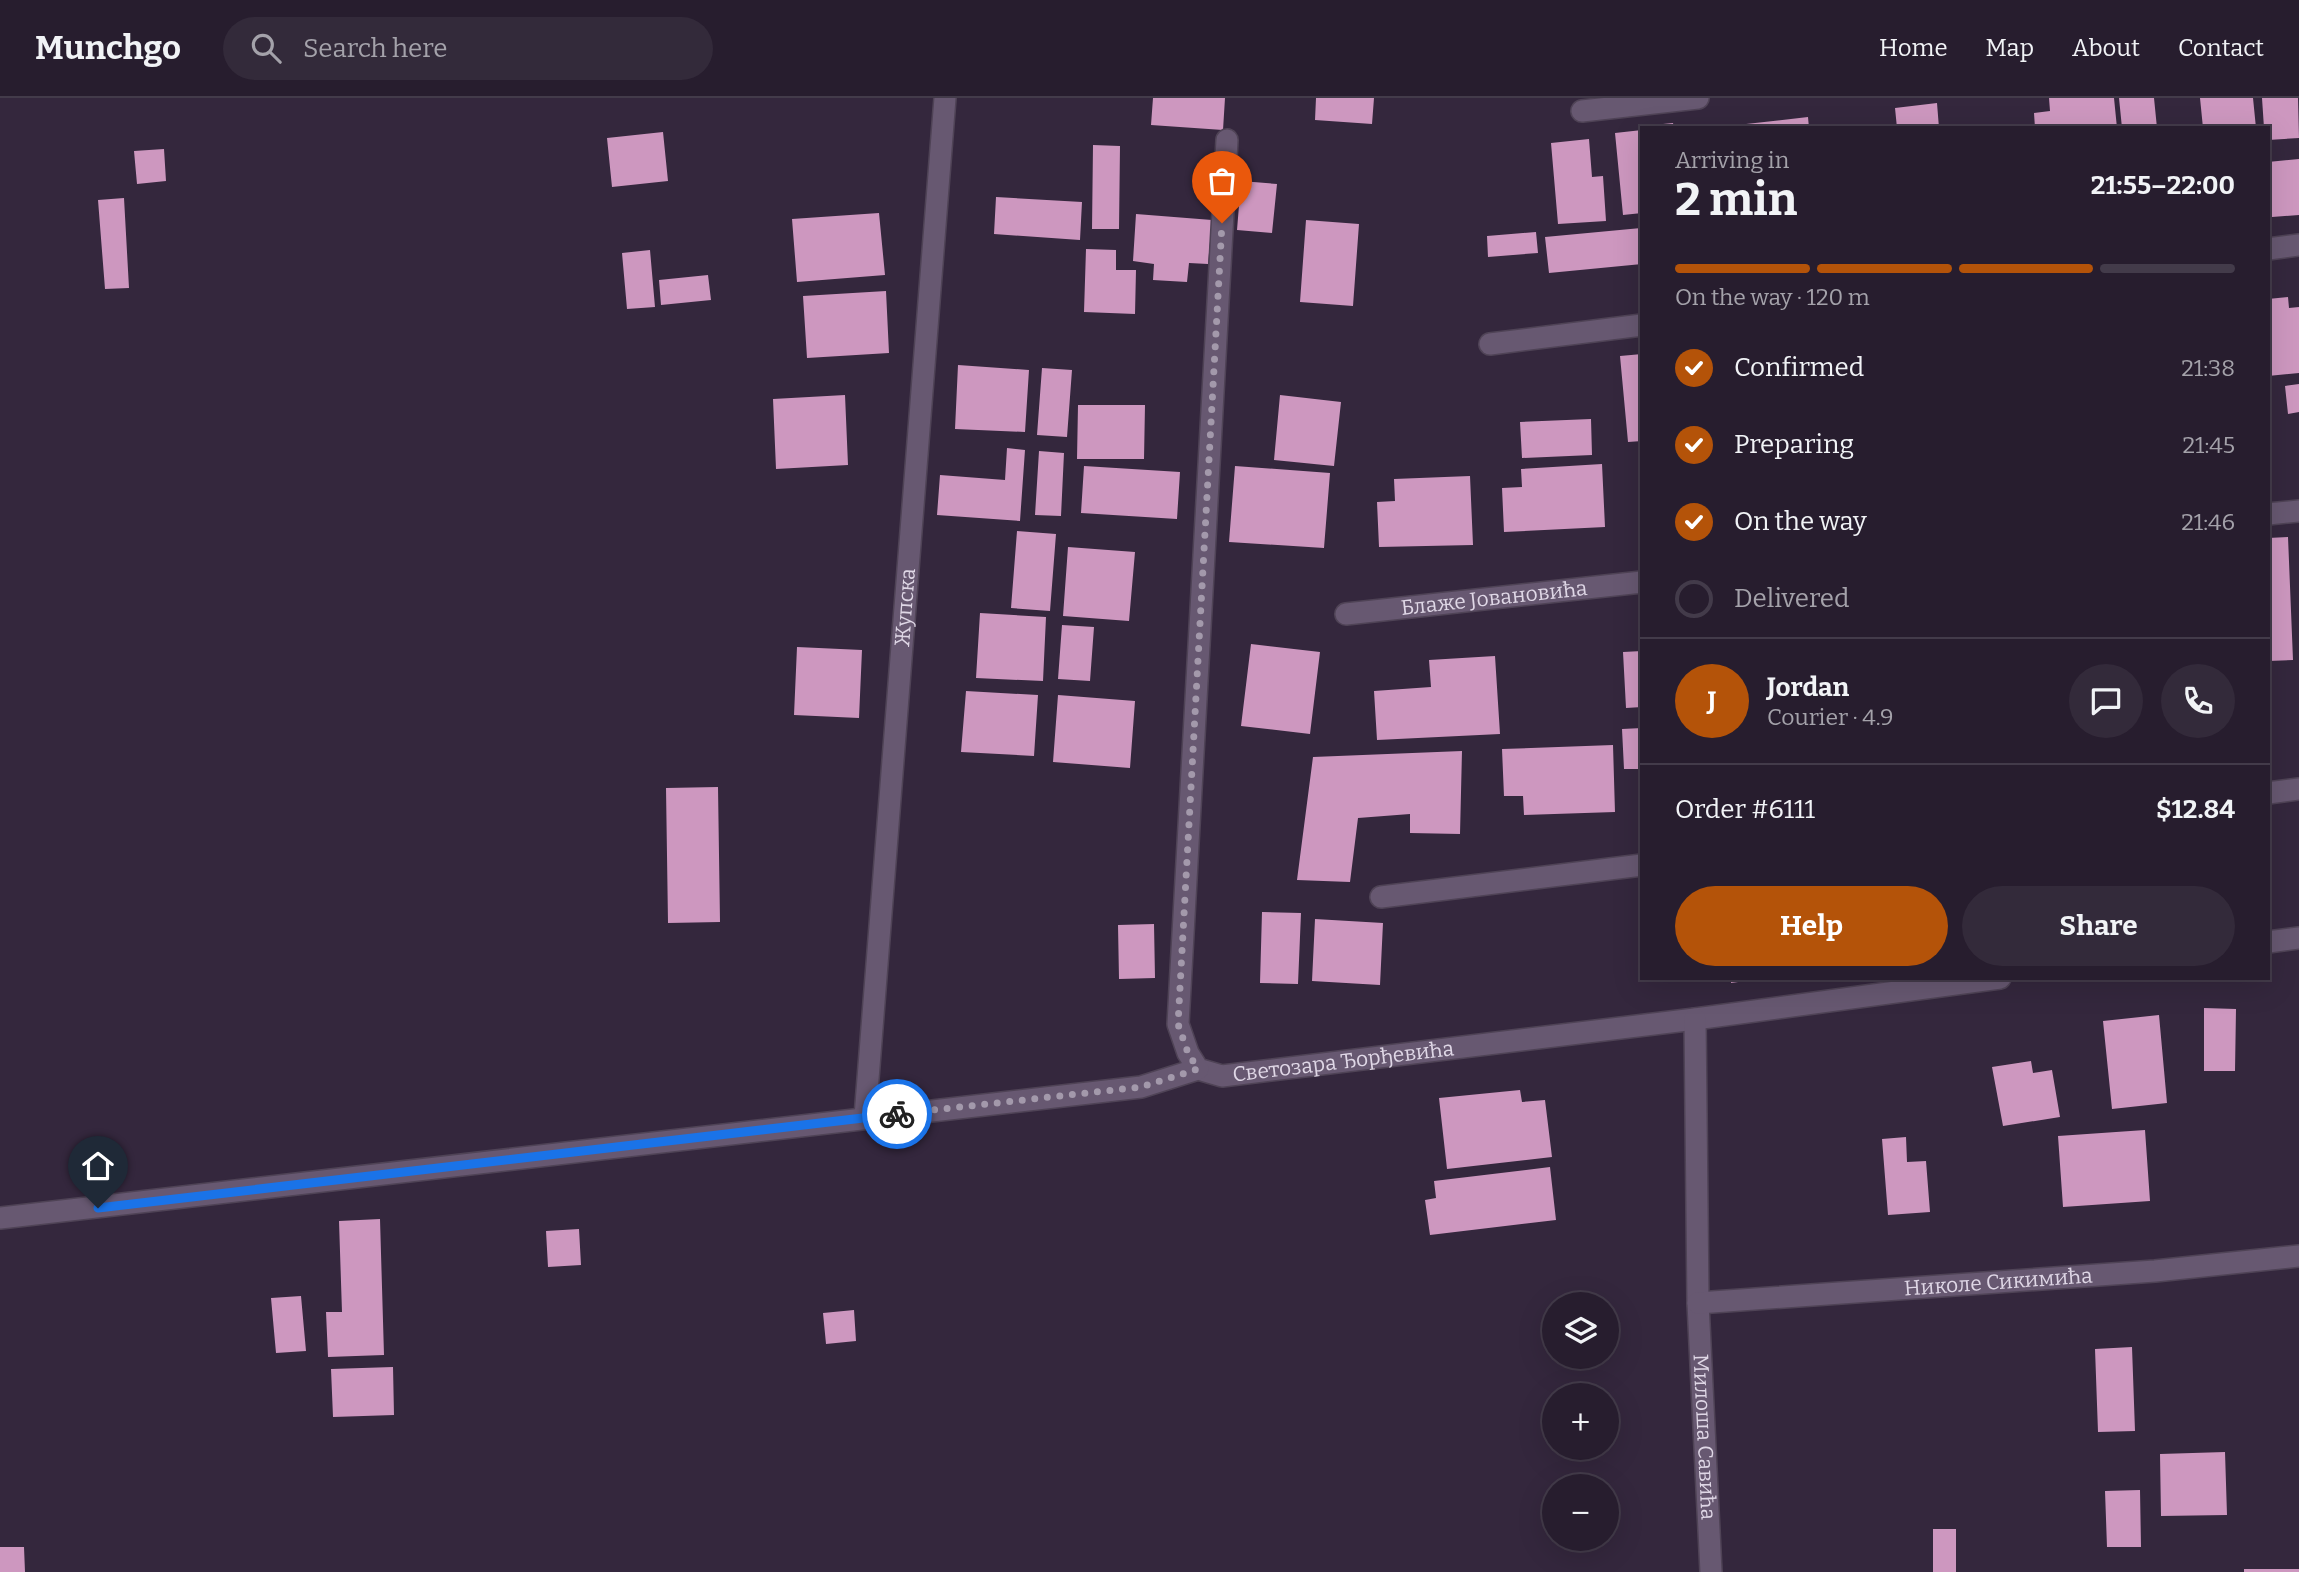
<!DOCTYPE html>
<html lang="en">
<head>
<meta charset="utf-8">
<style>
	:root { --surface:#271d2e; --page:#332a3a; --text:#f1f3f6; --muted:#a4a2aa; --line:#433b4a; --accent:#b45309 }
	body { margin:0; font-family:Bitter,serif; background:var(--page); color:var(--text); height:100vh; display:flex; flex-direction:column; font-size:26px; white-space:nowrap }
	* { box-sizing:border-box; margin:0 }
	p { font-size:23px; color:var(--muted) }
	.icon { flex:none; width:38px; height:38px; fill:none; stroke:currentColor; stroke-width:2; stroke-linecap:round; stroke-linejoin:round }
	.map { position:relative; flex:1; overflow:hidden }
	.drawer { position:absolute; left:1640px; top:28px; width:630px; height:854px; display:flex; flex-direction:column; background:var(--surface); border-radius:0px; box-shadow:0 7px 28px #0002,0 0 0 2px var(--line) }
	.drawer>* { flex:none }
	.controls { position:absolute; left:1542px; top:1194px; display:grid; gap:14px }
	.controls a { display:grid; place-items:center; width:77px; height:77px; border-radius:50%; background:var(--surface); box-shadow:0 7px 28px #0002,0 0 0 2px var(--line); font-size:35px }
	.pin { position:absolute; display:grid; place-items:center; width:60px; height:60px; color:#fff; margin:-72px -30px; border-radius:50% 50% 50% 0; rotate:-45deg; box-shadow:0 0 7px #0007 }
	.pin .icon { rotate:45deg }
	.courier { position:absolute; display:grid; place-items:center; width:70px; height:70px; margin:-35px; border:5px solid #1a73e8; border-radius:50%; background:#fff; color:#222; box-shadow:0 2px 9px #0007 }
	.overview em { font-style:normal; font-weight:700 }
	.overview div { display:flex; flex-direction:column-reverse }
	.overview { display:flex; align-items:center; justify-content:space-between; height:119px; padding:0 35px }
	h1 { font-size:46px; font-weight:700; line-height:52px }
	.bar { display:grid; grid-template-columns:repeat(4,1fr); gap:10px 7px; align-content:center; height:84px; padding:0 35px }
	.bar i { height:9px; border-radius:5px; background:var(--line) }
	.bar .active { background:var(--accent) }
	.bar p { grid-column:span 4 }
	.line { display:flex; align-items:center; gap:18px; padding:0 35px; border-top:2px solid var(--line) }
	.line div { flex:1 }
	.round { display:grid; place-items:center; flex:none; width:74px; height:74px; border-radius:37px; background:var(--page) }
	ol { padding:0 35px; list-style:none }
	li { display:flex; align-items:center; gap:21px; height:77px }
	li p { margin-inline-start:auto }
	li .icon { padding:7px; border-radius:50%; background:var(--accent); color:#fff; stroke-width:4 }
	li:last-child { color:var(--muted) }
	li i { width:38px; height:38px; border:4px solid var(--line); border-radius:50% }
	.action { display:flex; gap:14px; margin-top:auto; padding:14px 35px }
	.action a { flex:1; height:80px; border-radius:42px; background:var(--accent); color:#fff; font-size:28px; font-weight:700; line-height:80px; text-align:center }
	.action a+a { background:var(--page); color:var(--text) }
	header { display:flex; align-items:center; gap:42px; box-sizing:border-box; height:98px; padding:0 35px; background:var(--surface); border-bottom:2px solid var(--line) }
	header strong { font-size:33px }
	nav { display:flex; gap:38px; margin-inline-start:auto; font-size:24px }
	.search { width:490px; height:63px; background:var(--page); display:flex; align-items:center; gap:18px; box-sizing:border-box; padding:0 24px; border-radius:38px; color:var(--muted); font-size:26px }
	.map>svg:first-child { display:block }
	.building { fill:#cd97bf }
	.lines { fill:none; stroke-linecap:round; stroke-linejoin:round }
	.minor-casing { stroke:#4f4356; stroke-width:24 }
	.minor { stroke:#675871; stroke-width:21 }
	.done { stroke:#a399ab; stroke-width:7; stroke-dasharray:0 12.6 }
	.route { stroke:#1a73e8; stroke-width:9 }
	.labels { text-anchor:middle; stroke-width:7; stroke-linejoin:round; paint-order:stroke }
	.street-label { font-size:21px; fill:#dfd7e6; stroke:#34273d }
</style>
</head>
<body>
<header>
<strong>Munchgo</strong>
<div class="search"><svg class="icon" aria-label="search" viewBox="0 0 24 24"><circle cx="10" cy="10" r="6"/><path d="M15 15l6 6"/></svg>Search here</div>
<nav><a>Home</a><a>Map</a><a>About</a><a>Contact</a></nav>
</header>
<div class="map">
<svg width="2299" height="1474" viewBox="0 0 2299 1474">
	<rect width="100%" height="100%" fill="#34273d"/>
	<path class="building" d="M1153 0H1225L1223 32 1151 27Z
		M1316 0H1374L1372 26 1315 22Z
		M2049 0H2114L2117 30H2035L2034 15 2050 13Z
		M2119 0H2154L2157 30H2122Z
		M2200 0H2253L2256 30H2203Z
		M2262 0H2298L2299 40 2268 42V30H2264Z
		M1937 5 1939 30H1897L1895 10Z
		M1808 19 1809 30H1737V27Z
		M1673 25 1674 30H1653V27Z
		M1642 32V115L1623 117 1615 35Z
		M663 34 668 83 612 89 607 40Z
		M1589 41 1592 79 1603 78 1606 123 1558 126 1551 45Z
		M1093 47 1120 48 1119 131H1092Z
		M164 51 166 83 137 86 134 53Z
		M2299 61V117L2272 119 2268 64Z
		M1241 83 1277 86 1272 135 1237 132Z
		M996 99 1082 104 1080 142 994 136Z
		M124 100 129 190 105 191 98 102Z
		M879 115 885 177 797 184 792 121Z
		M1136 116 1212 122 1208 166 1189 165 1187 184 1153 182 1154 166 1133 163Z
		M1306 122 1359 126 1353 208 1300 204Z
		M1641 130 1642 166 1549 175 1545 139Z
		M1536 134 1538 155 1488 159 1487 138Z
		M1086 151 1116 152V172H1136L1135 216 1084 214Z
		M650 152 655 209 627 211 622 155Z
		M708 177 711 202 661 207 659 182Z
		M886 193 889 255 807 260 803 198Z
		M2288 199 2289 210 2299 209V275L2268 278V201Z
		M1642 256V343L1628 344 1620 258Z
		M958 267 1029 272 1025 334 955 331Z
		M1042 270 1072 272 1067 339 1037 337Z
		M2299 286V314L2288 316 2285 288Z
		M845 297 848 367 776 371 773 301Z
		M1280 297 1341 304 1334 368 1274 362Z
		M1078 307H1145L1144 361H1077Z
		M1591 321 1592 357 1522 360 1520 324Z
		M1007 350 1025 352 1020 423 937 417 940 377 1005 382Z
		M1039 353 1064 355 1061 418 1035 417Z
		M1602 366 1605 429 1504 434 1502 390 1522 389 1521 371Z
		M1084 368 1180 374 1177 421 1081 415Z
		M1235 368 1330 375 1324 450 1229 444Z
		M1470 378 1473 447 1379 449 1377 404 1395 403 1394 381Z
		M1017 433 1056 436 1050 513 1011 510Z
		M2288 439 2293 562 2268 563V440Z
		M1068 449 1135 454 1129 523 1063 518Z
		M980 515 1046 519 1043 583 976 580Z
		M1062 527 1094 529 1090 583 1058 581Z
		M1251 546 1320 554 1310 636 1241 628Z
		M797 549 862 552 859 620 794 617Z
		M1642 553V609L1626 610 1623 554Z
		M1495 558 1500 636 1377 642 1374 593 1431 589 1429 562Z
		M966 593 1038 597 1034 658 961 654Z
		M1058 597 1135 603 1130 670 1053 664Z
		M1642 630V671H1624L1622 631Z
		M1613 647 1615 714 1524 717 1523 698H1504L1502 651Z
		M1462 653 1460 736 1410 735V716L1358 720 1350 784 1297 782 1313 659Z
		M718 689 720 824 668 825 666 690Z
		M1262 814 1301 815 1298 886 1260 885Z
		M1315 821 1383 825 1380 887 1312 883Z
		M1154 826 1155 880 1119 881 1118 827Z
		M1731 880H1752V882L1731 885Z
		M2204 910 2236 911 2235 973H2204Z
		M2159 917 2167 1005 2112 1011 2103 923Z
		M2031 963 2033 975 2052 972 2060 1019 2003 1028 1992 969Z
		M1520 992 1522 1004 1545 1002 1552 1059 1447 1071 1439 1000Z
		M2145 1032 2150 1103 2063 1109 2058 1038Z
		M1906 1039 1907 1064 1926 1063 1930 1114 1888 1117 1882 1041Z
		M1550 1069 1556 1122 1430 1137 1425 1102 1436 1100 1434 1083Z
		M380 1121 384 1257 328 1259 326 1214H342L339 1123Z
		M579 1131 581 1167 548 1169 546 1133Z
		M301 1198 306 1253 276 1255 271 1200Z
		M854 1212 856 1243 826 1246 823 1215Z
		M2132 1249 2135 1333 2098 1334 2095 1251Z
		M393 1269 394 1317 333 1319 331 1271Z
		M2225 1354 2227 1417 2161 1418 2160 1356Z
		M2140 1392 2141 1449H2107L2105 1393Z
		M1933 1431H1956V1474H1933Z
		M0 1449H24L25 1474H0Z
		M2244 1471H2299V1474H2244Z"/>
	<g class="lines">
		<defs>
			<g id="minor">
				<path d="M1582 13 1698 0"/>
				<path id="s1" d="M1227 42 1178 926 1188 955 1198 971 1222 978 1695 921 2000 880"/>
				<path d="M2268 151 2299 147"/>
				<path d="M1490 246 1642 227"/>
				<path d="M2268 416 2299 413"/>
				<path id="s2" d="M1346 516 1642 484"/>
				<path d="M2268 695 2299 691"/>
				<path d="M1381 799 1642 767"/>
				<path d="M2268 844 2299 840"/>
				<path id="s3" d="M1695 921 1698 1205 1711 1474"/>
				<path id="s4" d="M865 1019 945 0"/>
				<path d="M0 1120 1141 989 1198 971"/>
				<path id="s5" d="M1698 1205 2155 1173 2299 1158"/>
			</g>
		</defs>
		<use href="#minor" class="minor-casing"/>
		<use href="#minor" class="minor"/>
	</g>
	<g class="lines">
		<path class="done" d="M897 1016 1141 989 1198 971 1188 955 1178 926 1222 125"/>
		<path class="route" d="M98 1110 897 1016"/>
	</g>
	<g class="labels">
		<g class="street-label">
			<text dy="7" stroke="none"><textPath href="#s2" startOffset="149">Блаже Јовановића</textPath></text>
			<text dy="7" stroke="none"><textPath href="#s4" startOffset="511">Жупска</textPath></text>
			<text dy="7" stroke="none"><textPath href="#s1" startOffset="1082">Светозара Ђорђевића</textPath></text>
			<text dy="7" stroke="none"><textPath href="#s5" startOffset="301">Николе Сикимића</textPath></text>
			<text dy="7" stroke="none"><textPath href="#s3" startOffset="418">Милоша Савића</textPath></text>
		</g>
	</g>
</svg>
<div class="controls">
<a><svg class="icon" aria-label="layers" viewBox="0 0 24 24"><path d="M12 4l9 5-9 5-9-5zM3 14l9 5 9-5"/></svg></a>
<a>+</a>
<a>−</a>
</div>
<div class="pin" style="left:1222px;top:125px;background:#ea580c"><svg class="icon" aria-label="bag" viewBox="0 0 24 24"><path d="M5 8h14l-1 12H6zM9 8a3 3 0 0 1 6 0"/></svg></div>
<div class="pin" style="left:98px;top:1110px;background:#1f2937"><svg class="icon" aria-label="home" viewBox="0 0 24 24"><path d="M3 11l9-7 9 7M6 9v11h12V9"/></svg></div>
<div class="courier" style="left:897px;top:1016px"><svg class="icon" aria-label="bike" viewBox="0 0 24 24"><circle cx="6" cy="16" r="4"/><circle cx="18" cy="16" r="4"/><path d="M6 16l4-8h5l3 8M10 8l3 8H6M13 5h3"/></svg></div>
<section class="drawer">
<div class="overview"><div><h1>2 min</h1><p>Arriving in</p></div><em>21:55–22:00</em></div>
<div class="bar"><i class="active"></i><i class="active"></i><i class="active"></i><i></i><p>On the way · 120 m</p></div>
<ol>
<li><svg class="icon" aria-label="check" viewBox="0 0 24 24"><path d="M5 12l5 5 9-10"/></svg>Confirmed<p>21:38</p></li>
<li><svg class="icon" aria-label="check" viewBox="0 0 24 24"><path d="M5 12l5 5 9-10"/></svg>Preparing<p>21:45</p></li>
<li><svg class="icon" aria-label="check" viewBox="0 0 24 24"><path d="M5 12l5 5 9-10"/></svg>On the way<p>21:46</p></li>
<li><i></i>Delivered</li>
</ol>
<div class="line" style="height:126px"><b class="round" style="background:var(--accent);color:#fff">J</b><div><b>Jordan</b><p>Courier · 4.9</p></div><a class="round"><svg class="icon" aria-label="chat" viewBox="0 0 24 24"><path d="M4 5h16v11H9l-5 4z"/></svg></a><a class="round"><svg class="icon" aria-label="phone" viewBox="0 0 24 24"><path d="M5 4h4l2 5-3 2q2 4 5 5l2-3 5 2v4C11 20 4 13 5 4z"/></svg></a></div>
<div class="line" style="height:91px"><div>Order #6111</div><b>$12.84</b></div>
<div class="action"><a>Help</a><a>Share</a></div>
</section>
</div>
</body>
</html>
